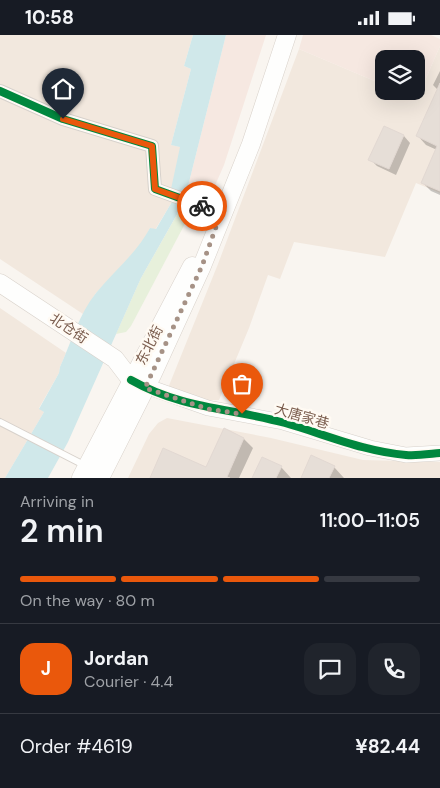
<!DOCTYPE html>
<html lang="en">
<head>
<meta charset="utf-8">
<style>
	:root { --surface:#171b24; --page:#20242c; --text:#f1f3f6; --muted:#9ea1a6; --line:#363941; --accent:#ea580c }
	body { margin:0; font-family:"DM Sans","Noto Sans SC",sans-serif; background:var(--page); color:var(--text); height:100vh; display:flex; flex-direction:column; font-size:19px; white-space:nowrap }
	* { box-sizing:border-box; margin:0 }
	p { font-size:16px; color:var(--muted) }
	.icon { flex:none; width:28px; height:28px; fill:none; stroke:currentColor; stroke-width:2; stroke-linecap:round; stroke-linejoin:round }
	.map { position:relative; height:443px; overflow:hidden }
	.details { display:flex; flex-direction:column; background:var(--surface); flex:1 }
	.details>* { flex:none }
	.tools { position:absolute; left:375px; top:15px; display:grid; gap:10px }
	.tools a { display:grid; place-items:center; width:50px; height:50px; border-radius:10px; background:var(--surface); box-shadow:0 5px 20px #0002; font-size:25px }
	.pin { position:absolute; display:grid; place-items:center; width:42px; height:42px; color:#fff; margin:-51px -21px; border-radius:50% 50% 50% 0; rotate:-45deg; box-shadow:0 0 5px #0007 }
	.pin .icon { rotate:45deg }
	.courier { position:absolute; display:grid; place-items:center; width:50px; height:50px; margin:-25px; border:4px solid #ea580c; border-radius:50%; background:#fff; color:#222; box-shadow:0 1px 6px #0007 }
	.head em { font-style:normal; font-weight:600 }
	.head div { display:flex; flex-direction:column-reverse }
	.head { display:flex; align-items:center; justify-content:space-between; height:85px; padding:0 20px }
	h1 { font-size:32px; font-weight:600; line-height:38px }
	.bar { display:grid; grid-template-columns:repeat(4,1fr); gap:8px 5px; align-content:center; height:60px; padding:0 20px }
	.bar i { height:6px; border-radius:4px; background:var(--line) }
	.bar .active { background:var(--accent) }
	.bar p { grid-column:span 4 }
	.line { display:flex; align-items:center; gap:12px; padding:0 20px; border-top:1px solid var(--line) }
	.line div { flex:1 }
	.round { display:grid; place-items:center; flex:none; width:52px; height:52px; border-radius:15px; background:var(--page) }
	.status { display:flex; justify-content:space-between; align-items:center; height:35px; padding:0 25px; background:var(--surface); direction:ltr }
	.status svg { height:14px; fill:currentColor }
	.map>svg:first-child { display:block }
	.residential { fill:#f2e8de }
	.commercial { fill:#f6e8e1 }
	.grass { fill:#e7f0db }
	.water { fill:#d0e8ea }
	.shadow { fill:#0003 }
	.building { fill:#e6ded7; stroke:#e2d8d2 }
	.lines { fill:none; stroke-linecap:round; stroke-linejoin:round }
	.service-casing { stroke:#d7d1cb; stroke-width:8 }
	.minor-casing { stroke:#d7d1cb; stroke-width:14 }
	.tertiary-casing { stroke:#d7d1cb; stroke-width:16 }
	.secondary-casing { stroke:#d9d2cb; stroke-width:19 }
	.service { stroke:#fefefd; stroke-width:6 }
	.minor { stroke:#fefefd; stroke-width:12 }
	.tertiary { stroke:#fefefd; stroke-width:15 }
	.secondary { stroke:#fefefd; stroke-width:18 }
	.cycleway-casing { stroke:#fffaf3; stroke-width:11 }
	.cycleway { stroke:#00873e; stroke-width:8 }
	.done { stroke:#a69286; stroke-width:5; stroke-dasharray:0 9 }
	.route { stroke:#ea580c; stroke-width:6 }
	.labels { text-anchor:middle; stroke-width:5; stroke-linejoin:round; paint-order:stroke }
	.street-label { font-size:14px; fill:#7a5c4d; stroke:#fffaf3 }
</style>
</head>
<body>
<div class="status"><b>10:58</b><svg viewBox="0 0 49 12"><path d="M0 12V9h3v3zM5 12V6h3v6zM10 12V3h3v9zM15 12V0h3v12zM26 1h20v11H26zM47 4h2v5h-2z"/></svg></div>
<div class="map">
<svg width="440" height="443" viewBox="0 0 440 443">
	<rect width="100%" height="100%" fill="#f9f5f0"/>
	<path class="residential" d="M0 0H193L184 31 191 34 171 110 181 112 173 165 155 195 150 193 141 211 96 258 83 279 0 224V60L158 111 38 68 0 50Z
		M440 11V158L416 148 385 222 294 207 280 244 268 240 249 293 219 365H196L168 353 218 229 299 14 384 50V56H399L417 64Z
		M0 273 66 318 60 332 59 338 39 373 44 377 5 443H0Z
		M167 383 271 403 363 425 440 427V443H128L149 399 158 388Z"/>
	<path class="commercial" d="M226 0H266L224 130 206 171 186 159Z
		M303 0H431L440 4V11L417 64 399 56H416V24H384V50L299 14Z"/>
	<path class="grass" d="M183 169 190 174 188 183 131 291 126 297 116 299 141 243Z"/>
	<path class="water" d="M193 0H226L184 167 141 243 68 407 48 443H5L44 377 39 374 59 338 60 332C71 308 79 279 96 258 114 236 136 219 150 193L156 194 173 165 171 154 180 112 171 110 191 34 184 31Z"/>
	<path class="shadow" d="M440 36V160L431 156 422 147 437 115 426 110 418 101 438 55 433 50Z
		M404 101 410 108 396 140 377 131 370 124Z
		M225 395 244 404 253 413 239 443H151L207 434Z
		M281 432 291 443H254Z
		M334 432 344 443H302Z"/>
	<path class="building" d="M440 48V156L421 148 437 111 416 101Z
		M384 91 404 100 389 134 368 125Z
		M224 393 244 403 227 442 230 443H150L163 413 206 432Z
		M311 420 335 431 329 443H301Z
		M262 422 282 431 276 443H252Z"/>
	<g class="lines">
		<defs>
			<path id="service" d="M0 387 86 431"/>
			<path id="minor" d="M0 56 63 84 152 111 155 154 221 178"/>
			<path id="tertiary" d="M137 348 208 373 283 387 370 413 406 420 440 418"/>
			<path id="secondary" d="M0 248 115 324 131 345
				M81 443 192 231
				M100 443 152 340 202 231 251 109 287 0"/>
		</defs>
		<use href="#service" class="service-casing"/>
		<use href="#minor" class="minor-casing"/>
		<use href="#tertiary" class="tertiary-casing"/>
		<use href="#secondary" class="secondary-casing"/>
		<use href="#service" class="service"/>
		<use href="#minor" class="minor"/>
		<use href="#tertiary" class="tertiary"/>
		<use href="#secondary" class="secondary"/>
		<defs>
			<path id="cycleway" d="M0 56 63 84 152 111 155 154 221 178
				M131 345C182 374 231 373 285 388 324 399 365 417 406 420 417 421 429 419 440 418"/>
		</defs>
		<use href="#cycleway" class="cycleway-casing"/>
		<use href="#cycleway" class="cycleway"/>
	</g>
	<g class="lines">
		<path class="done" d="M202 171 221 178 202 231 145 353 208 374 242 379"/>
		<path class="route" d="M63 84 152 111 155 154 202 171"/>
	</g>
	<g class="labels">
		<g class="street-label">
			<text transform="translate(69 293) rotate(34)" y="5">北仓街</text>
			<text transform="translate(149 310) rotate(-63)" y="5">东北街</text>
			<text transform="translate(302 381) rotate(16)" y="5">大唐家巷</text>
		</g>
	</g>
</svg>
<div class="tools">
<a><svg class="icon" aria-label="layers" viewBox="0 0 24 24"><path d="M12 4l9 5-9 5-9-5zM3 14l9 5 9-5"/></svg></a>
</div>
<div class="pin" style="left:242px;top:379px;background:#ea580c"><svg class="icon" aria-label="bag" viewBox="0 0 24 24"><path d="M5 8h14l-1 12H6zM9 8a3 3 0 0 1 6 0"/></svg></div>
<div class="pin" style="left:63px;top:84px;background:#1f2937"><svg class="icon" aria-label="home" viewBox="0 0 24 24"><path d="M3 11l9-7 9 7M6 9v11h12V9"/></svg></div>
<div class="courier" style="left:202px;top:171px"><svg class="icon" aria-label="bike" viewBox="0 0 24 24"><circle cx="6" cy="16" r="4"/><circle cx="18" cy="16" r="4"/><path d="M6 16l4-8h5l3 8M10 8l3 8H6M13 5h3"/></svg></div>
</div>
<section class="details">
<div class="head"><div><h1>2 min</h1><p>Arriving in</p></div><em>11:00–11:05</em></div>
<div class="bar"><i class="active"></i><i class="active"></i><i class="active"></i><i></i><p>On the way · 80 m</p></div>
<div class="line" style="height:90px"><b class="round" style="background:var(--accent);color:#fff">J</b><div><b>Jordan</b><p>Courier · 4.4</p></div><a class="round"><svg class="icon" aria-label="chat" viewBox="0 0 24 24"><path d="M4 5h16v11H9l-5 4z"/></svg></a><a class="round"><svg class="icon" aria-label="phone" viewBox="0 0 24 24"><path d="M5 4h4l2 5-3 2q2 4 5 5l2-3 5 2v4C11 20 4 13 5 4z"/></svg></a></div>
<div class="line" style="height:65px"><div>Order #4619</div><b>¥82.44</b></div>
</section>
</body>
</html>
